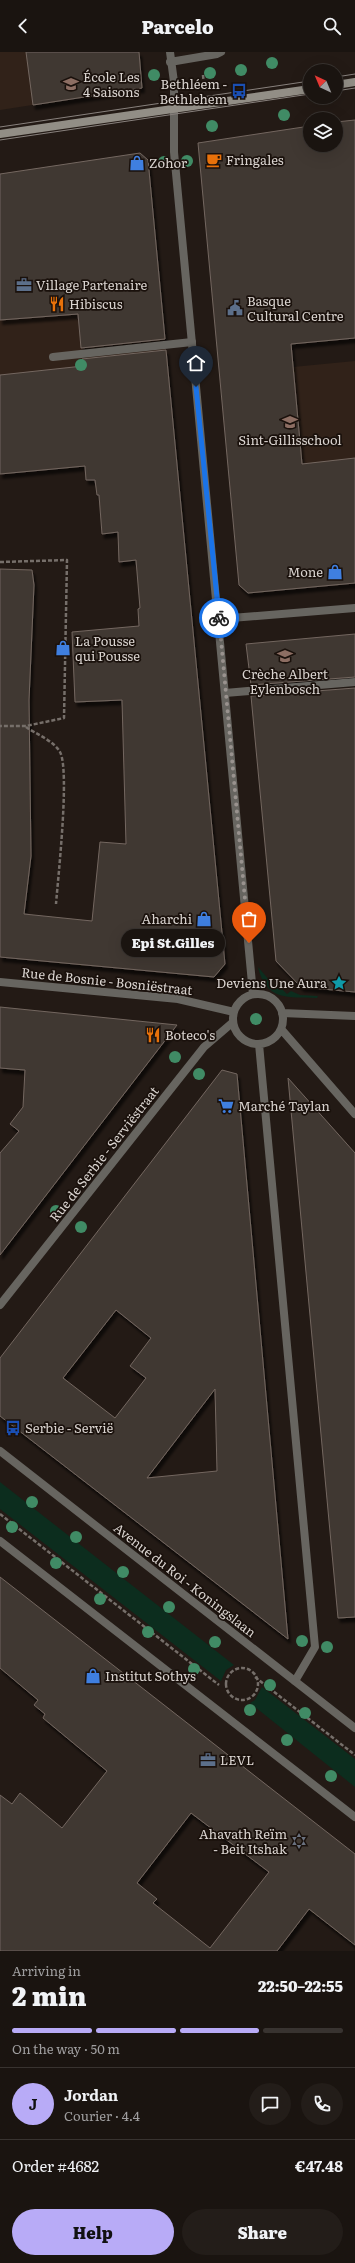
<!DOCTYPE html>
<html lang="en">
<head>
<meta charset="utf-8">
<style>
	:root { --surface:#1a1410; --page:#231d19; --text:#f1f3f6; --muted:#9f9e9f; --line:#383330; --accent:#b8abf7 }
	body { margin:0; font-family:Literata,serif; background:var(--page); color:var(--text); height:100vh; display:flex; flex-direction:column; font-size:15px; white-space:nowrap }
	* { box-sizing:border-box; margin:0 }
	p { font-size:13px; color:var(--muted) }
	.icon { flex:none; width:22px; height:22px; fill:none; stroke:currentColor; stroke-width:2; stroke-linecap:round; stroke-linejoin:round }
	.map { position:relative; height:1899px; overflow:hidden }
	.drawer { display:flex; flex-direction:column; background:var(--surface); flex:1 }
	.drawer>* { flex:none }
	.needle { width:26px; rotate:316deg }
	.buttons { position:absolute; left:303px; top:12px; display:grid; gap:8px }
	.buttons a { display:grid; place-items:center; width:40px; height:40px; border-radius:50%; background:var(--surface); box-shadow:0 4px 16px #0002,0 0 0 1px var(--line); font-size:20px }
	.pin { position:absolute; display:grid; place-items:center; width:34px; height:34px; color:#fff; margin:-41px -17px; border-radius:50% 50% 50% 0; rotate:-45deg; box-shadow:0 0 4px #0007 }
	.pin .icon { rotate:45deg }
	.courier { position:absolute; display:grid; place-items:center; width:40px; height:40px; margin:-20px; border:3px solid #1a73e8; border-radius:50%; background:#fff; color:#222; box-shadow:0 1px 5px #0007 }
	.bubble { position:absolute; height:28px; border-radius:14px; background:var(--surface); box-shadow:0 4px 16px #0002,0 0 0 1px var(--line); font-size:13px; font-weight:800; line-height:28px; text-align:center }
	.headline em { font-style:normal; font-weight:800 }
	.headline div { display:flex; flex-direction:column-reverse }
	.headline { display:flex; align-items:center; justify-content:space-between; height:68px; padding:0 12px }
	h1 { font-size:26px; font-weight:800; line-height:30px }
	.bar { display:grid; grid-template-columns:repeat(4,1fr); gap:6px 4px; align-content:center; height:48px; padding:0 12px }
	.bar i { height:5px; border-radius:3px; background:var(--line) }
	.bar .active { background:var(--accent) }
	.bar p { grid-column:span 4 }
	.line { display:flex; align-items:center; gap:10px; padding:0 12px; border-top:1px solid var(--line) }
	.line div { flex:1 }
	.round { display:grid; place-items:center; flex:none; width:42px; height:42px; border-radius:21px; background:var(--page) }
	.action { display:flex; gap:8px; margin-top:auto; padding:8px 12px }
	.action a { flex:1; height:46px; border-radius:24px; background:var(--accent); color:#111; font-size:16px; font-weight:800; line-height:46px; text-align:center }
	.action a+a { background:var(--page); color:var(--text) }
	header { display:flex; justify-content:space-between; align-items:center; height:52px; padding:0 12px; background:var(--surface); font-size:18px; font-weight:800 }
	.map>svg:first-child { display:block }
	.built { fill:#312219 }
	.green { fill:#0c2d1e }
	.building { fill:#413731; stroke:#736760; fill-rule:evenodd; filter:url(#shadow) }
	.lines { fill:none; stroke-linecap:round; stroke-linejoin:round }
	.path { stroke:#766f6a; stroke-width:2.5; stroke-dasharray:4 2; stroke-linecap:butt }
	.service { stroke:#676560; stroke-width:8 }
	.minor { stroke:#676560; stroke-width:8 }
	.tertiary { stroke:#676560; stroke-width:8 }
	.secondary { stroke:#928e86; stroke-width:8 }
	.tram { stroke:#88817d; stroke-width:1 }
	.tree { fill:#408b65 }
	.done { stroke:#99928e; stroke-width:4; stroke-dasharray:0 7.2 }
	.route { stroke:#1a73e8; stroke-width:5 }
	.labels { text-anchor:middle; stroke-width:3.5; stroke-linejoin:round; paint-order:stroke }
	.poi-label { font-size:13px; fill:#d9d3cf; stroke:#1a110c; text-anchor:start }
	.street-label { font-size:13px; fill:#d9d3cf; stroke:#1a110c }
</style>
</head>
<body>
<header><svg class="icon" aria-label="back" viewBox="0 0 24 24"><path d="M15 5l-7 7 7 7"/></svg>Parcelo<svg class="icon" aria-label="search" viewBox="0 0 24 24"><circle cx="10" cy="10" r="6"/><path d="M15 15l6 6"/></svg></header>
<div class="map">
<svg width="355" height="1899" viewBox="0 0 355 1899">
	<defs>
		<filter id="shadow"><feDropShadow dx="2.5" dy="4.5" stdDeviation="1" flood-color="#0009"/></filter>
	</defs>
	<rect width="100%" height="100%" fill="#231a15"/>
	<path class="built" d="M0 0H139L142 36 0 58Z
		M22 118 32 183 164 280 166 304 93 413 0 422V122Z
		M355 309V418L303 424 220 322Z"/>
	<path class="green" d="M258 915 276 936H281L287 942 291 939 300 943 318 944 317 946C288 945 266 949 258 915Z
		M0 1430 234 1613 226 1618 221 1629 0 1457Z
		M262 1635 355 1707V1735L250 1651 255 1648Z"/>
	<path class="building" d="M26 0H139L142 36 33 53Z
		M355 68V286L291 292 302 412 355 406V531L248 541 239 533 198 91 310 74V93H336V70Z
		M140 101 148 108 165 287 81 296 78 262 0 268V122Z
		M166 298 225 912 214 925 0 905V517L32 518 34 533 29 648 31 804 24 862 92 869 100 790 126 792 122 648 75 650 72 580 139 574 138 557 140 556 136 508 119 510 118 480 102 482 99 443H97L95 428H86L85 414 0 422V323L83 314 82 307Z
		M355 582V625L251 633 246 592Z
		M355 636V940L301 935 276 909 251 644Z
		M0 955 177 973 0 1203V1101L19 1079 10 1072 23 1055 25 1018 0 1016Z
		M222 1018 237 1022 288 1587 0 1364V1306ZM116 1258 151 1286 130 1314 146 1326 115 1366 63 1326ZM215 1337 217 1419 147 1426Z
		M288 1026 355 1101V1565L338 1566Z
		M0 1525 355 1802V1893L309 1857 277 1899H0V1743L12 1752 20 1741 62 1776 107 1719 43 1666 45 1662 34 1653 38 1648 0 1616ZM191 1761 269 1820 210 1896 153 1851 157 1847 137 1831Z"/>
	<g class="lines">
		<path class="path" d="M203 23 204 34
			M0 510 67 508 64 666 26 674H0
			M26 675C36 682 54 689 60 700 70 718 58 826 56 852
			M0 1462 219 1633
			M226 1632a16 16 0 1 1 32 0a16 16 0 1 1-32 0Z
			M255 1625 355 1703"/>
		<path class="service" d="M53 305 192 290
			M225 641 355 630"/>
		<path class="minor" d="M170 0 174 30V100L253 942
			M170 10 217 2 221 0
			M219 567 355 556
			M0 930 178 947 234 960
			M233 967a25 25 0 1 1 50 0a25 25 0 1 1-50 0Z
			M282 961 355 964
			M281 977 355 1062
			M259 992 315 1595 295 1629
			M0 1253 204 995 232 971"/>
		<path class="tertiary" d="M0 1399 355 1676
			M0 1489 355 1765"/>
		<path class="secondary" d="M336 33 355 30
			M0 82 310 37"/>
		<path class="tram" d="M336 25 355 22
			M336 39 355 36
			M0 75 310 29
			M0 88 310 42"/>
	</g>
	<g class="tree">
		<circle cx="272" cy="11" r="6"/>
		<circle cx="241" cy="18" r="6"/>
		<circle cx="210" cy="21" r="6"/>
		<circle cx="154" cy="23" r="6"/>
		<circle cx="284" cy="63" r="6"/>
		<circle cx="212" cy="74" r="6"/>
		<circle cx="187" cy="109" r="6"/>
		<circle cx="164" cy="110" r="6"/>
		<circle cx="81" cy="313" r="6"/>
		<circle cx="256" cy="967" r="6"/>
		<circle cx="175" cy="1005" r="6"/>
		<circle cx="199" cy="1022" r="6"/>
		<circle cx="56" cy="1159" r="6"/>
		<circle cx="81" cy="1175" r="6"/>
		<circle cx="32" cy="1450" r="6"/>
		<circle cx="12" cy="1475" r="6"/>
		<circle cx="76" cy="1485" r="6"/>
		<circle cx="56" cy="1511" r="6"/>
		<circle cx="123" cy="1520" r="6"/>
		<circle cx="100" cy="1547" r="6"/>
		<circle cx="169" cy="1555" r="6"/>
		<circle cx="148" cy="1580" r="6"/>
		<circle cx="302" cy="1589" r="6"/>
		<circle cx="215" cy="1590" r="6"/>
		<circle cx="327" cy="1595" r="6"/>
		<circle cx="194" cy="1617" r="6"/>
		<circle cx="270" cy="1633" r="6"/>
		<circle cx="250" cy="1658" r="6"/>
		<circle cx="305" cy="1661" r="6"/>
		<circle cx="287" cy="1688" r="6"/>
		<circle cx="331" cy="1724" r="6"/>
	</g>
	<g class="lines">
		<path class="done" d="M219 566 249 891"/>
		<path class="route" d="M196 335 219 566"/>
	</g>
	<defs>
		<symbol id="school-bare" viewBox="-9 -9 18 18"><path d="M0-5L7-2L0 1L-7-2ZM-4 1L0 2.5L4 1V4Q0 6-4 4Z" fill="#8d6e63" stroke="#1a110c" stroke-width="2.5" paint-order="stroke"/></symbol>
		<symbol id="bus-bare" viewBox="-9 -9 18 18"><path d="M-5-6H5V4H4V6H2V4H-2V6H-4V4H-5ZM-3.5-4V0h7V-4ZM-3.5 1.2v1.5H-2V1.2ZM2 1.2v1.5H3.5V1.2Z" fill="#1a4fb4" stroke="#1a110c" stroke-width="2.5" paint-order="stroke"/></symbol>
		<symbol id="cafe-bare" viewBox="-9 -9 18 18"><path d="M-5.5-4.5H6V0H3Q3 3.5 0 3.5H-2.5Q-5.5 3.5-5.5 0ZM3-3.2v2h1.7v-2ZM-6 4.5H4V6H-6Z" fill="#e8710a" stroke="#1a110c" stroke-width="2.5" paint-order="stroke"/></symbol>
		<symbol id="shop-bare" viewBox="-9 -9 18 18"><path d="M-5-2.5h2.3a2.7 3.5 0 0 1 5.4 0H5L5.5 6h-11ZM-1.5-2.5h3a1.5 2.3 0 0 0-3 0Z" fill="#3f7fe0" stroke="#1a110c" stroke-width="2.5" paint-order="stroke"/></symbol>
		<symbol id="office-bare" viewBox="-9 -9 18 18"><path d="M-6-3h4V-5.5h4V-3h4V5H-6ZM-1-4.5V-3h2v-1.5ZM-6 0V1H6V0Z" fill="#5c6f8a" stroke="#1a110c" stroke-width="2.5" paint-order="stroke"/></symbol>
		<symbol id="restaurant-bare" viewBox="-9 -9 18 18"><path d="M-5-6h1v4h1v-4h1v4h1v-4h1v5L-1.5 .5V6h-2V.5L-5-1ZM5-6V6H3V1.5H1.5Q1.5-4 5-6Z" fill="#e8710a" stroke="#1a110c" stroke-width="2.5" paint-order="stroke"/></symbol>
		<symbol id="civic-bare" viewBox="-9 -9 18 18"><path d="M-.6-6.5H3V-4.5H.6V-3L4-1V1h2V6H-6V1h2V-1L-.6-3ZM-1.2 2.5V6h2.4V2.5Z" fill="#5c6f8a" stroke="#1a110c" stroke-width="2.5" paint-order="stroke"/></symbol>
		<symbol id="sight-bare" viewBox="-9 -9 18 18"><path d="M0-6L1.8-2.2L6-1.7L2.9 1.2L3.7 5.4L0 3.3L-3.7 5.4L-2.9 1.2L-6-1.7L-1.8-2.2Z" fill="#0f9aa8" stroke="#1a110c" stroke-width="2.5" paint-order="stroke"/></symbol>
		<symbol id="supermarket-bare" viewBox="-9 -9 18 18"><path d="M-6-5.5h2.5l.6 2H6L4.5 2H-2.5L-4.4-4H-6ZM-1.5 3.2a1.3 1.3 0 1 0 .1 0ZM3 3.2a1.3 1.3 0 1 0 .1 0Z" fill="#3f7fe0" stroke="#1a110c" stroke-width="2.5" paint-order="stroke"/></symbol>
		<symbol id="synagogue-bare" viewBox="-9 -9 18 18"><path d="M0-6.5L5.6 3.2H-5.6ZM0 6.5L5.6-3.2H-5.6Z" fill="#6b7280" stroke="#1a110c" stroke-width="2.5" paint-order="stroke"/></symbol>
	</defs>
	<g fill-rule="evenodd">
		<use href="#school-bare" x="60" y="21" width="22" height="22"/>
		<use href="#bus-bare" x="228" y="28" width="22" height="22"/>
		<use href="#cafe-bare" x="203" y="97" width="22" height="22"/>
		<use href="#shop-bare" x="126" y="100" width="22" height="22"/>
		<use href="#office-bare" x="13" y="222" width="22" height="22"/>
		<use href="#restaurant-bare" x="46" y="241" width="22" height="22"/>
		<use href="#civic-bare" x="224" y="245" width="22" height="22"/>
		<use href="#school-bare" x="279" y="359" width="22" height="22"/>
		<use href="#shop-bare" x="324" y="509" width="22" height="22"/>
		<use href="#shop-bare" x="52" y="585" width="22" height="22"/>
		<use href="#school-bare" x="274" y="593" width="22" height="22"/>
		<use href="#shop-bare" x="193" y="856" width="22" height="22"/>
		<use href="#sight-bare" x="328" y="920" width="22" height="22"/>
		<use href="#restaurant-bare" x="142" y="972" width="22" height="22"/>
		<use href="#supermarket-bare" x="215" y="1043" width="22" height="22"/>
		<use href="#bus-bare" x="2" y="1365" width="22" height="22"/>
		<use href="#shop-bare" x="82" y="1613" width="22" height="22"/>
		<use href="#office-bare" x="197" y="1697" width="22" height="22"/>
		<use href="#synagogue-bare" x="288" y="1778" width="22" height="22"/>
	</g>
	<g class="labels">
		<g class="poi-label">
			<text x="83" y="30">École Les<tspan x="83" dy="15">4 Saisons</tspan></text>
			<text x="227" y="37" text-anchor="end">Bethléem -<tspan x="227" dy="15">Bethlehem</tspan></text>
			<text x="226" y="113">Fringales</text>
			<text x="149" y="116">Zohor</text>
			<text x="36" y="238">Village Partenaire</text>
			<text x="247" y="254">Basque<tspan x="247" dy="15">Cultural Centre</tspan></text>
			<text x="69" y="257">Hibiscus</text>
			<text x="290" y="393" text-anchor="middle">Sint-Gillisschool</text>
			<text x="323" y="525" text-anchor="end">Mone</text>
			<text x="75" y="594">La Pousse<tspan x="75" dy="15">qui Pousse</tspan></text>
			<text x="285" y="627" text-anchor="middle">Crèche Albert<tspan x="285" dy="15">Eylenbosch</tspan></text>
			<text x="192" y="872" text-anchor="end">Aharchi</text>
			<text x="327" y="936" text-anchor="end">Deviens Une Aura</text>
			<text x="165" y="988">Boteco's</text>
			<text x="238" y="1059">Marché Taylan</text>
			<text x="25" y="1381">Serbie - Servië</text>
			<text x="105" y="1629">Institut Sothys</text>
			<text x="220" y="1713">LEVL</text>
			<text x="287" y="1787" text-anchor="end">Ahavath Reïm<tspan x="287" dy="15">- Beit Itshak</tspan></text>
		</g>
		<g class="street-label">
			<text transform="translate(107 929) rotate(6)" y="5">Rue de Bosnie - Bosniëstraat</text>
			<text transform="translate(104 1102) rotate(-52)" y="5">Rue de Serbie - Serviëstraat</text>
			<text transform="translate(185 1528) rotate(38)" y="5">Avenue du Roi - Koningslaan</text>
		</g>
	</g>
</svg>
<div class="buttons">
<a><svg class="needle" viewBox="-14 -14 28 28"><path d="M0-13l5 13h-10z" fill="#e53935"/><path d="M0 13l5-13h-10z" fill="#9f9e9f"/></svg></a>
<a><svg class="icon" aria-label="layers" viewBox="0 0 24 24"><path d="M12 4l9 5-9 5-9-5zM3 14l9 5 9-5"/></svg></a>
</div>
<div class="pin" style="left:249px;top:891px;background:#ea580c"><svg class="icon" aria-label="bag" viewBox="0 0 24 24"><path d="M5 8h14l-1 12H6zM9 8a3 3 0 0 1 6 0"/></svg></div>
<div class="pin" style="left:196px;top:335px;background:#1f2937"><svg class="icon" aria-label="home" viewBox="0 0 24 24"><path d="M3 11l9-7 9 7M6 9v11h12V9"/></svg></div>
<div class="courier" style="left:219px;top:566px"><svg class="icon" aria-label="bike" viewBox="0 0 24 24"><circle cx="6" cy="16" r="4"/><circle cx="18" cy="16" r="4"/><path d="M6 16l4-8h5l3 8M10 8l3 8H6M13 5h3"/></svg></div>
<div class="bubble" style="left:121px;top:877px;width:104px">Epi St.Gilles</div>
</div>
<section class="drawer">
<div class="headline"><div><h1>2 min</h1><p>Arriving in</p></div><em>22:50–22:55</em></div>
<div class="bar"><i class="active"></i><i class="active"></i><i class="active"></i><i></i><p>On the way · 50 m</p></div>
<div class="line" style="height:72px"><b class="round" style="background:var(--accent);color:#111">J</b><div><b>Jordan</b><p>Courier · 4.4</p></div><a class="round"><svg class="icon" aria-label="chat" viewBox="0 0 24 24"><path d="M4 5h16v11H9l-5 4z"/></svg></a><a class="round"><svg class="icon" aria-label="phone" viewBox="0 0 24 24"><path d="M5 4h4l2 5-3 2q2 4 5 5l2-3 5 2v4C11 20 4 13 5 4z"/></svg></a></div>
<div class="line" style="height:52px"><div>Order #4682</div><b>€47.48</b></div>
<div class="action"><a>Help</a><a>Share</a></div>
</section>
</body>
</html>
